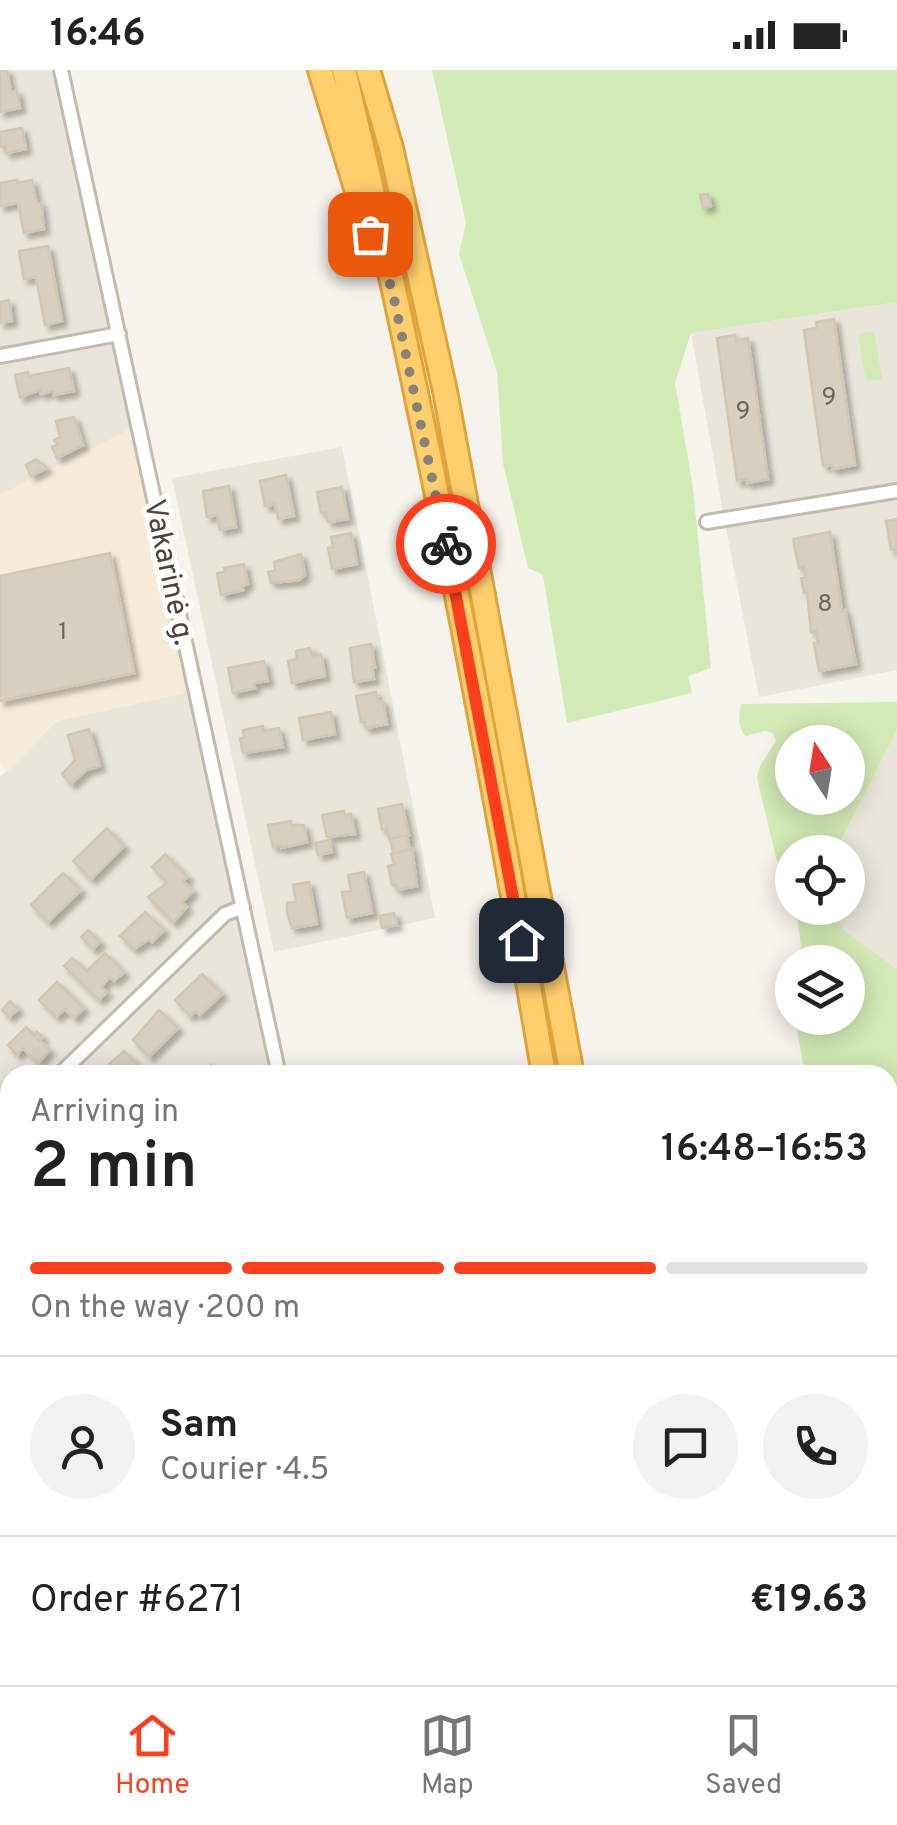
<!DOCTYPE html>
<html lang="en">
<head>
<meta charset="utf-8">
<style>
	:root { --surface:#fff; --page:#f2f2f2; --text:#222; --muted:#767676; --line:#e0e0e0; --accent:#fc3f1d }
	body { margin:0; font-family:Overpass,sans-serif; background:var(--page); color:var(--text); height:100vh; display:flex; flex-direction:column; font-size:38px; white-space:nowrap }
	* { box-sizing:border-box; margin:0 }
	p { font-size:32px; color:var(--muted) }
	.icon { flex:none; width:55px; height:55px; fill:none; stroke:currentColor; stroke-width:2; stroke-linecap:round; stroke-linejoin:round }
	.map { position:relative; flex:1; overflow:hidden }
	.side { position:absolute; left:0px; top:995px; width:898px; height:620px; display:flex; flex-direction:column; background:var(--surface); border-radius:30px 30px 0 0; box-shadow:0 5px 25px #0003 }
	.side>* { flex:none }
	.needle { width:65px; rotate:348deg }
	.controls { position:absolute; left:775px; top:655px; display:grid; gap:20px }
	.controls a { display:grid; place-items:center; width:90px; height:90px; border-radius:50%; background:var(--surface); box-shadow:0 5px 25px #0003; font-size:50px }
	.pin { position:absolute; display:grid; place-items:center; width:85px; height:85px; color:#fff; margin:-42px; border-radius:20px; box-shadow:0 5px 15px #0006 }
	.courier { position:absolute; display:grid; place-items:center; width:100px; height:100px; margin:-50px; border:8px solid #fc3f1d; border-radius:50%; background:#fff; color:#222; box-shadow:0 2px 12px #0007 }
	.overview em { font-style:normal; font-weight:600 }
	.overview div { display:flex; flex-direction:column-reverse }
	.overview { display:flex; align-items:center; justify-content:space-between; height:170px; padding:0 30px }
	h1 { font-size:65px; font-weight:600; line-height:75px }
	.bar { display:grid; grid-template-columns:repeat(4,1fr); gap:15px 10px; align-content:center; height:120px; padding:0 30px }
	.bar i { height:12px; border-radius:8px; background:var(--line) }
	.bar .on { background:var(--accent) }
	.bar p { grid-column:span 4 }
	.line { display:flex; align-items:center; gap:25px; padding:0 30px; border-top:2px solid var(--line) }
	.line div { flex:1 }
	.round { display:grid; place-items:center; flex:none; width:105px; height:105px; border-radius:52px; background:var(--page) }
	.status { display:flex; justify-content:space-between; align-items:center; height:70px; padding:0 50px; background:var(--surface); direction:ltr }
	.status svg { height:28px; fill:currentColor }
	.dock { display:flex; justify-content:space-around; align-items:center; height:140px; border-top:2px solid var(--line); background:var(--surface); font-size:28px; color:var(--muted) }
	.dock a { display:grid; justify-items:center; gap:5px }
	.dock .on { color:var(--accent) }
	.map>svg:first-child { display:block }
	.residential { fill:#eae5da }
	.commercial { fill:#f7ead8 }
	.green { fill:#d2eab5; fill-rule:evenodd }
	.water { fill:#a9d4f2 }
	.building { fill:#d8cfc1; stroke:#d3c7b4; stroke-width:2.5; filter:url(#shadow) }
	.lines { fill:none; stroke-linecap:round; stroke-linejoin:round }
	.street-casing { stroke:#c2bbae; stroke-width:18 }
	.highway-casing { stroke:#e0a43c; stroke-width:28 }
	.street { stroke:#fff; stroke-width:12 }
	.highway { stroke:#ffcf6e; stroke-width:22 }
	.done { stroke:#878178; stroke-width:10; stroke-dasharray:0 18 }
	.route { stroke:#fc3f1d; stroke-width:12 }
	.labels { text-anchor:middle; stroke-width:10; stroke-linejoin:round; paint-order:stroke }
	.number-label { font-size:25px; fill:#6e675b }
	.street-label { font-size:30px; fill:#4b4439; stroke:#fff }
</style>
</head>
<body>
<div class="status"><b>16:46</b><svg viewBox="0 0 49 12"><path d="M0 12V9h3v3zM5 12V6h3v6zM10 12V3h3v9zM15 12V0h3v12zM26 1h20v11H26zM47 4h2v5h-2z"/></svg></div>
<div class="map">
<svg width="897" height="1615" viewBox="0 0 897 1615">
	<defs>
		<filter id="shadow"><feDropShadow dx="5" dy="5" stdDeviation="2.5" flood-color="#0004"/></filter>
	</defs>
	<rect width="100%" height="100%" fill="#f6f3ec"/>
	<path class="residential" d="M0 0H55L133 358 0 425Z
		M897 232V415L723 442 691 263Z
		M342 377 435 848 274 882 172 408Z
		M897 429V600L759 627 725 454Z
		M189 622 274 1005H10V1214L0 1206V707L57 651Z
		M897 660V899L842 860 832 838H848V782H835Z"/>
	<path class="commercial" d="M133 358 189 622 57 651 7 702 0 694V425Z
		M172 1605H272L267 1615H168Z"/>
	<path class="green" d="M432 0H897V232L691 263 675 313 693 418 711 598 688 606 692 623 567 653 543 505 528 498 503 393 497 302 459 184 466 153Z
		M874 261 882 309 866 311 858 264Z
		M897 632V660L835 782H792V822L776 788 757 708 760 696 776 671 772 663 765 661 746 666C737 657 739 646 741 634ZM848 672V728H792V672Z
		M796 838H832L843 860 897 899V1237L888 1229V1005H805L795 948H848V892H803Z
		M897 1358V1453L888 1402V1365Z"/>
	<path class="water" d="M0 1221 10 1229V1605H172L168 1615H0Z"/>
	<path class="building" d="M7 0 11 22 17 21 20 38 0 42V1Z
		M22 58 26 79 6 83 5 76 0 77V62Z
		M17 110 18 113 32 110 37 134 41 133 44 159 24 163 18 133 0 136V113Z
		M708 124 711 136 703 138 700 125Z
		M48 176 62 251 45 255 36 207 24 209 19 181Z
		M9 230 12 251 0 253V232Z
		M834 249 855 395 833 399V395L823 396 804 260 817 258 816 252Z
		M735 265 736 271 748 268 768 409 747 413 746 409 737 411 717 268Z
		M69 298 74 321 54 325 53 321 41 324 40 320 20 327 15 305 28 302 29 306Z
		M74 347 83 375 57 388 52 377 57 375 54 370 60 367 56 351Z
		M36 389 47 398 31 406 26 395Z
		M286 405 294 446 278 449 275 434 265 436 260 411Z
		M229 416 236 457 220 460 217 445 207 447 203 421Z
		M342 417 348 449 328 452 326 442 321 443 317 422Z
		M897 449V485L896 479 891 480 886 451Z
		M830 462 842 541 845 540 856 594 819 601 814 573 818 572 816 561 811 562 807 522 804 523 801 508 805 507 804 497 799 498 793 469Z
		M351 463 357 494 332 499 328 478 333 477 331 467Z
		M110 483 134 603 0 631V506Z
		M301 484 305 505 299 510 271 513 268 502 275 500 274 492Z
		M244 494 248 514 242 516 243 520 221 525 217 503 225 502 224 498Z
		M371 574 375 597H372L374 609 354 612 350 578Z
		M310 578 312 586 321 584 325 606 292 613 288 591 297 589 296 581Z
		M264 591 268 611 254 613 255 618 233 623 228 598Z
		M376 622 378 632 383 631 387 654 366 658 364 651 361 652 356 626Z
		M331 642 335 664 303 670 299 648Z
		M263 656 264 661 279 658 283 677 243 683 240 668H244L243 660Z
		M89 659 100 696 86 700 71 714 62 704 75 690 68 665Z
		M402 734 409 765 389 769 387 759 382 760 378 739Z
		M344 741 345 745 351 744 355 764 327 767 322 745Z
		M291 751V755H304L307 772 281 778 280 775 273 777 268 755Z
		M107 758 124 776 91 809 73 791Z
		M407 765 410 780 393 783 390 769Z
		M329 770 332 782 318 785 315 773Z
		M412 779 417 816 397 820 396 814 392 815 388 796 394 794 391 784Z
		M165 784 188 807 183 811 193 821 182 832 187 837 173 852 148 827 167 813 152 797Z
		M364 802 372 843 347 848 342 822 351 821 348 805Z
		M63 803 81 820 48 852 31 835Z
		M309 812 317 854 292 858 287 843V833L296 831 293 815Z
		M145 842 164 860 152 872 149 869 134 879 120 866Z
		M394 843 397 855 382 858 380 846Z
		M88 860 100 872 93 879 81 867Z
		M105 883 124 902 114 911 110 907 101 917 107 922 99 930 64 896 72 888 87 901Z
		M202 904 222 924 200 945 196 941 190 946 175 930Z
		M57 912 84 938 74 948 65 939 56 947 39 930Z
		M10 931 18 939 9 947 2 940Z
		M159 940 178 958 149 987 133 970Z
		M26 957 34 965 37 962 43 967 39 970 50 980 38 993 23 978 17 985 8 975Z
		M124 981 142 999 135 1005H97Z
		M211 995 221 1005H200Z
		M223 1605H251L245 1615H218Z"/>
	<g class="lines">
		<defs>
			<path id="street" d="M61 0 279 1005
				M0 286 119 264
				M707 452 897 421
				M59 1005 225 844 243 837
				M277 1615 282 1605"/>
			<path id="highway" d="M320 0 363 141
				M344 0C423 332 487 668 544 1005
				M368 0 391 78 445 321 572 1005
				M646 1605 648 1615
				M669 1605 671 1615
				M704 1605 716 1615
				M610 1615 615 1605"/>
		</defs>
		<use href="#street" class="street-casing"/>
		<use href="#highway" class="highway-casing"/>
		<use href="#street" class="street"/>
		<use href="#highway" class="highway"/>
	</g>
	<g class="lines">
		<path class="done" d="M370 164 392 219 446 474"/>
		<path class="route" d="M446 474 521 870"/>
	</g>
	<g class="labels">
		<g class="number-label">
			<text x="829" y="334">9</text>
			<text x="743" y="348">9</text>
			<text x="825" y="541">8</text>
			<text x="63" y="569">1</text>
		</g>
		<g class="street-label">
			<text transform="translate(170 502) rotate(78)" y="10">Vakarinė g.</text>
		</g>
	</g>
</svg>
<div class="controls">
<a><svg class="needle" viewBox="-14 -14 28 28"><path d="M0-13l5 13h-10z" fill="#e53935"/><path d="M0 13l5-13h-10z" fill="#767676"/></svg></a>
<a><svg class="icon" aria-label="locate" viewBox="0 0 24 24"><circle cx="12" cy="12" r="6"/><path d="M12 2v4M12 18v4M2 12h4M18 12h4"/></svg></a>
<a><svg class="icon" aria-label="layers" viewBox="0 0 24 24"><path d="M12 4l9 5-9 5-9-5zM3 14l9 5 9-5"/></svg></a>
</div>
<div class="pin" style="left:370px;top:164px;background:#ea580c"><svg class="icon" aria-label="bag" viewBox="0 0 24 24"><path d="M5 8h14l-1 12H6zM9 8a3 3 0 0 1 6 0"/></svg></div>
<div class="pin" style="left:521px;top:870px;background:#1f2937"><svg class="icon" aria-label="home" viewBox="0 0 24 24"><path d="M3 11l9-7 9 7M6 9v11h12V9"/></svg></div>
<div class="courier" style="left:446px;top:474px"><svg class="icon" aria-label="bike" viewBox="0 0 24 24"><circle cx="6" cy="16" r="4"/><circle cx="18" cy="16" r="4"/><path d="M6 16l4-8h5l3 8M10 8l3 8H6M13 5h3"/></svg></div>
<section class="side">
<div class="overview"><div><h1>2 min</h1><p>Arriving in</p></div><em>16:48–16:53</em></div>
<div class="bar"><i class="on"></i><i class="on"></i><i class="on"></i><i></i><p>On the way · 200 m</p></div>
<div class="line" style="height:180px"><a class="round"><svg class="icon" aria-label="person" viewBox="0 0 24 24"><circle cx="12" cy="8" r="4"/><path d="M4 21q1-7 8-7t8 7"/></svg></a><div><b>Sam</b><p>Courier · 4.5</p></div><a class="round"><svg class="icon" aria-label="chat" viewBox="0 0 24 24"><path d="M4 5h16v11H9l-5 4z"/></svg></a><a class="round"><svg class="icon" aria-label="phone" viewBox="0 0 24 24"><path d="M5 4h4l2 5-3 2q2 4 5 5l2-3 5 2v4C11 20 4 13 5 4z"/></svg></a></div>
<div class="line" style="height:130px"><div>Order #6271</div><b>€19.63</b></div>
</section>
</div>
<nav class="dock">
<a class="on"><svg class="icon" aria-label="home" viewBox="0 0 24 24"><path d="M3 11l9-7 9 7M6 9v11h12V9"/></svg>Home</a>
<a><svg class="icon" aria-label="map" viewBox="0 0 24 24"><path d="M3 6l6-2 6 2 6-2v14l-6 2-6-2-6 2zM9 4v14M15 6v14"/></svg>Map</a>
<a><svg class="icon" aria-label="saved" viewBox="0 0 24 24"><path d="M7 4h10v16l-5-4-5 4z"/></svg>Saved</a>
</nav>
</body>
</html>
